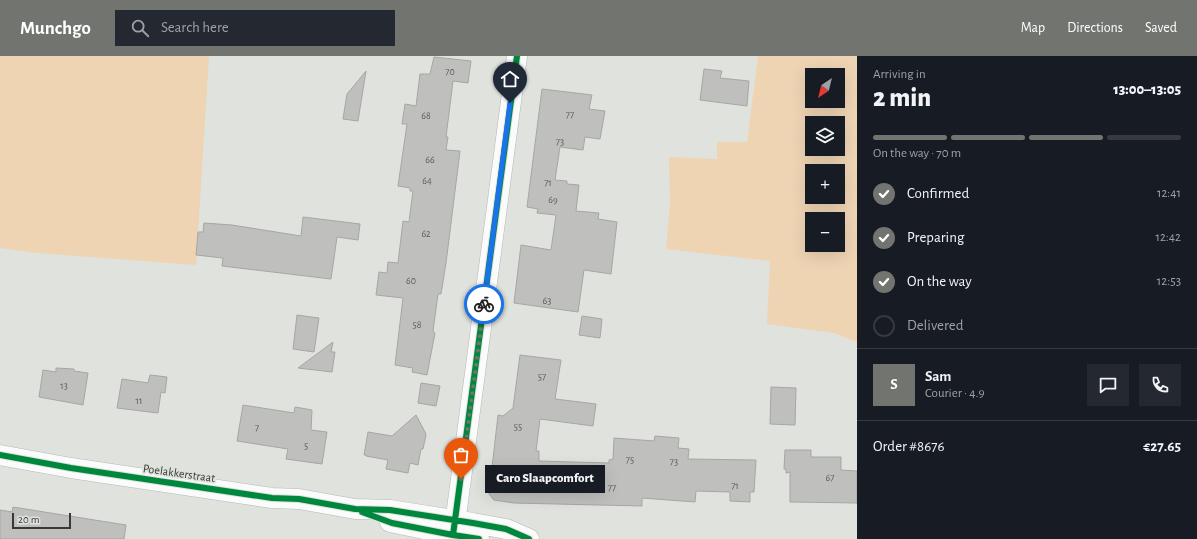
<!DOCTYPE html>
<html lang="en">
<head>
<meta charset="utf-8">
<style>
	:root { --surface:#171b24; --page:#242831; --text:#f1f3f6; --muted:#9ea1a6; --line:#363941; --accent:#727470 }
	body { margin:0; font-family:"Alegreya Sans",sans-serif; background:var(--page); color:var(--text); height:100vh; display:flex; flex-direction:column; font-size:15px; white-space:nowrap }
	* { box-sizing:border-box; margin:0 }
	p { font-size:13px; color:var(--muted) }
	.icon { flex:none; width:22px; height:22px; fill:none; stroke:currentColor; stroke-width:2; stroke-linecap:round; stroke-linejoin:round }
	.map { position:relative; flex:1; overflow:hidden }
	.drawer { display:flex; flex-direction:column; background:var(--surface); width:340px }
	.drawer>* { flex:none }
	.needle { width:26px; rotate:215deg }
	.controls { position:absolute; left:805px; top:12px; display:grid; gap:8px }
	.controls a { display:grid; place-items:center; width:40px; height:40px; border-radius:0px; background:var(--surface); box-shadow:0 4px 16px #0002; font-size:20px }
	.scale { position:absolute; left:12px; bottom:10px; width:59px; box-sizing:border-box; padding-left:4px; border:2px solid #373936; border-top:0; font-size:11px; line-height:14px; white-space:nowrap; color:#373936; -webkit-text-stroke:3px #dee3dc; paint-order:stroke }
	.pin { position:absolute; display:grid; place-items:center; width:34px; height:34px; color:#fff; margin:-41px -17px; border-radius:50% 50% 50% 0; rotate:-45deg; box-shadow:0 0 4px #0007 }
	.pin .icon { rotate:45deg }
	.courier { position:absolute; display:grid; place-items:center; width:40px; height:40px; margin:-20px; border:3px solid #1a73e8; border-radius:50%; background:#fff; color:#222; box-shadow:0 1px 5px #0007 }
	.bubble { position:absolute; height:28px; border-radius:0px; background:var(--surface); box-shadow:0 4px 16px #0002; font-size:13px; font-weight:800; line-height:28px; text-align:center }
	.summary em { font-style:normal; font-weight:800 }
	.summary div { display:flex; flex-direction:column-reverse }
	.summary { display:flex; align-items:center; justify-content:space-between; height:68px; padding:0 16px }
	h1 { font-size:26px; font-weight:800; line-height:30px }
	.bar { display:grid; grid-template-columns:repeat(4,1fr); gap:6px 4px; align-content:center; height:48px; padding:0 16px }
	.bar i { height:5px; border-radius:3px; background:var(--line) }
	.bar .on { background:var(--accent) }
	.bar p { grid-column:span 4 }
	.line { display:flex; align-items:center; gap:10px; padding:0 16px; border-top:1px solid var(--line) }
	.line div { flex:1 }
	.round { display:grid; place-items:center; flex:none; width:42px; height:42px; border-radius:0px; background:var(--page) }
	ol { padding:0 16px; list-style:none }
	li { display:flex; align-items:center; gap:12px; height:44px }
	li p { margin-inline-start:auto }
	li .icon { padding:4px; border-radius:50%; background:var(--accent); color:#fff; stroke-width:4 }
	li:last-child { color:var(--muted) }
	li i { width:22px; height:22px; border:2px solid var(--line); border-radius:50% }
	header { display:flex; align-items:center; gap:24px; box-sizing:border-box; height:56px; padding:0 20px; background:var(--accent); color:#fff }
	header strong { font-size:19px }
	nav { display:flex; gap:22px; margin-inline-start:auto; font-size:14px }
	.search { width:280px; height:36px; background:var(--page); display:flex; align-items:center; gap:10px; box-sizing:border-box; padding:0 14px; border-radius:0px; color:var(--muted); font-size:15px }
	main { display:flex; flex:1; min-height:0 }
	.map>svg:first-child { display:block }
	.green { fill:#eed4b3; fill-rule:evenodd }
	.building { fill:#bfc0bd; stroke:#a5a7a3 }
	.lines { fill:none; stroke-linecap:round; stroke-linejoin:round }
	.street-casing { stroke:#b6b8b5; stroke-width:21 }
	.street { stroke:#fafbfa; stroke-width:20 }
	.cycleway-casing { stroke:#dee3dc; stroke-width:8 }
	.cycleway { stroke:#00873e; stroke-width:6 }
	.done { stroke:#727470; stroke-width:4; stroke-dasharray:0 7.2 }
	.route { stroke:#1a73e8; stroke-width:5 }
	.labels { text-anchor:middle; stroke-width:3.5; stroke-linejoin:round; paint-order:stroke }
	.number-label { font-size:10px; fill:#595b58 }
	.street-label { font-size:12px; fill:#373936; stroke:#dee3dc }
</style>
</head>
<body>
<header>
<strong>Munchgo</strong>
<div class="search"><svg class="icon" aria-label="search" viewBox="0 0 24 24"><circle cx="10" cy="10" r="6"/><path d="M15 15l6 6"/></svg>Search here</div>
<nav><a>Map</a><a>Directions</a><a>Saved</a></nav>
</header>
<main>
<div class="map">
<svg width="857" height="483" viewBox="0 0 857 483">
	<rect width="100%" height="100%" fill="#dfe2dd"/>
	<path class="green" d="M0 0H209L196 209 38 197 0 192Z
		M758 0H857V286L834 277 767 268 770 205 666 193 670 148 669 101 717 103V86H747ZM812 19H838V45H812ZM812 67H838V93H812ZM812 115H838V141H812ZM812 163H838V189H812Z"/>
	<path class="building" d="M434 1 471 5 468 27 453 25 446 81H448L446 94 460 95 446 207 441 238H438L433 275 435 277 427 319 412 316 413 312 395 309 403 242 376 239 379 216 387 217 388 206 398 207 403 165 409 166 413 135H410V132L398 130 407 68H402L405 48 416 50 420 18H430Z
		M704 13 722 15 720 22 749 25 747 50 700 44Z
		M366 15 358 65 343 63 347 38Z
		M542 33 592 39 589 53 605 55 600 83 585 81 583 94 560 91 555 124 567 125V128L579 129 576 155 599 157 598 163 617 166 611 218 584 214 578 256 514 247 521 189 551 194 556 159 537 157 538 153 527 151Z
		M303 161 360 168 358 184 337 181 331 223 222 210 223 202 196 199 198 176H203L204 167 232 169 301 180Z
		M297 259 319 262 314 296 293 293Z
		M582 260 602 263 600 282 579 279Z
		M333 286 331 296H335L332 316 298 312Z
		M520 299 561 304 555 343 596 348 593 370 540 363 536 395H539V405L609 407V404L613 403 614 382 654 385 655 380 679 382 678 392 689 393 688 403 756 404 754 436H750V446L730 445V436L696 435 695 446 642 442V450L514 447 494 444 489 438 498 359 503 360 513 352Z
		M56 312 74 313V315L88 317 83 349 39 341 43 314 56 316Z
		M150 319 167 321 165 337 161 336 158 357 117 352 122 323 148 327Z
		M421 327 440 330 436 350 418 347Z
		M771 331 796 332 795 369 770 368Z
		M243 349 294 357 295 351 312 354 311 374 327 376 322 408 286 403 288 393 237 385Z
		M416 359 425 376 426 379 423 393H421L418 409 410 407 408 417 386 413 388 404 366 400V399H364L368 376 392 380Z
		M785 394H811V401H841V414L857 415V447L790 446V416L786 417V413H784Z
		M13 451 126 469 124 483H0V454L12 456Z"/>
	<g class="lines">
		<defs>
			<path id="street" d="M0 399 71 412 272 442 299 443 355 453 390 454 473 467 506 473 529 483
				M390 466 453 479 479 483
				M453 483 517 0"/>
		</defs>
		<use href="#street" class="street-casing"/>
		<use href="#street" class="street"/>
		<defs>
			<path id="cycleway" d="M0 399 71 412 272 442 299 443 355 453 390 454 473 467 506 473 529 483
				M362 456 392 467 453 479 479 483
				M453 479 517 0"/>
		</defs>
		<use href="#cycleway" class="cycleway-casing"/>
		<use href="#cycleway" class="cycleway"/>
	</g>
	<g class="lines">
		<path class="done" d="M461 423 484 248"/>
		<path class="route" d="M484 248 510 47"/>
	</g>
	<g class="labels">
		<g class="number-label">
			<text x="450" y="19">70</text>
			<text x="570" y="62">77</text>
			<text x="426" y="63">68</text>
			<text x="560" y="89">73</text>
			<text x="430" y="107">66</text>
			<text x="427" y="128">64</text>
			<text x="548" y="130">71</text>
			<text x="553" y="147">69</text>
			<text x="426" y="181">62</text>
			<text x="411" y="228">60</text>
			<text x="547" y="248">63</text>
			<text x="417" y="272">58</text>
			<text x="542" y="324">57</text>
			<text x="64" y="333">13</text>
			<text x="139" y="348">11</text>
			<text x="518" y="374">55</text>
			<text x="257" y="375">7</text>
			<text x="306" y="393">5</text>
			<text x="630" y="407">75</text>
			<text x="674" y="409">73</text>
			<text x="830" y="425">67</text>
			<text x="735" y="433">71</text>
			<text x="612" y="435">77</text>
		</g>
		<g class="street-label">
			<text transform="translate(179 417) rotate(8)" y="4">Poelakkerstraat</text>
		</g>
	</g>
</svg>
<div class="controls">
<a><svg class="needle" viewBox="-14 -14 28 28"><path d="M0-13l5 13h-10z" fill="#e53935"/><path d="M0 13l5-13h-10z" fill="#9ea1a6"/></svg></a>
<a><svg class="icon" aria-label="layers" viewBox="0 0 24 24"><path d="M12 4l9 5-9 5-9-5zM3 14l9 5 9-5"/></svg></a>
<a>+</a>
<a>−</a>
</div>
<div class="scale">20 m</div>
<div class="pin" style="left:461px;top:423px;background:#ea580c"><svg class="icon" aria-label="bag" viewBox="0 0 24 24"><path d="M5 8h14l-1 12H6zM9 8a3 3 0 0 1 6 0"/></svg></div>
<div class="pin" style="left:510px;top:47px;background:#1f2937"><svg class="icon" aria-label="home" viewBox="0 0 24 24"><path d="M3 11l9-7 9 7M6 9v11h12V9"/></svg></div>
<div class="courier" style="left:484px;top:248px"><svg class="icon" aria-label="bike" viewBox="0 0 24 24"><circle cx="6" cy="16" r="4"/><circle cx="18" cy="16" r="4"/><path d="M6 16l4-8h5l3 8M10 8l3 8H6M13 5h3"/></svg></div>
<div class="bubble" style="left:485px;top:409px;width:120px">Caro Slaapcomfort</div>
</div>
<section class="drawer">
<div class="summary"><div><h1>2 min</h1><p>Arriving in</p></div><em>13:00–13:05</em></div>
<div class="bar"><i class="on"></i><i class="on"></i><i class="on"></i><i></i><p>On the way · 70 m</p></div>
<ol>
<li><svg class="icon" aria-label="check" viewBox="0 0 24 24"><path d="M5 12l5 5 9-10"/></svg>Confirmed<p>12:41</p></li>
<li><svg class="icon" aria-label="check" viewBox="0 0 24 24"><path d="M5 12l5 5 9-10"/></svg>Preparing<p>12:42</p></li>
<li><svg class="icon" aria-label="check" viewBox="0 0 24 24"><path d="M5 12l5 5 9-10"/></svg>On the way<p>12:53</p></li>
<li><i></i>Delivered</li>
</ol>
<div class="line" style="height:72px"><b class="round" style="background:var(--accent);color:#fff">S</b><div><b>Sam</b><p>Courier · 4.9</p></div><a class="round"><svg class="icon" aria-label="chat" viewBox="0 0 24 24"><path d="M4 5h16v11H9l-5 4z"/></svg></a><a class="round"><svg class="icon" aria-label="phone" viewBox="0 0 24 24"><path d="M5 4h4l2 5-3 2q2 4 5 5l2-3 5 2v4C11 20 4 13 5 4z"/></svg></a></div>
<div class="line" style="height:52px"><div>Order #8676</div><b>€27.65</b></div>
</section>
</main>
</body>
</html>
